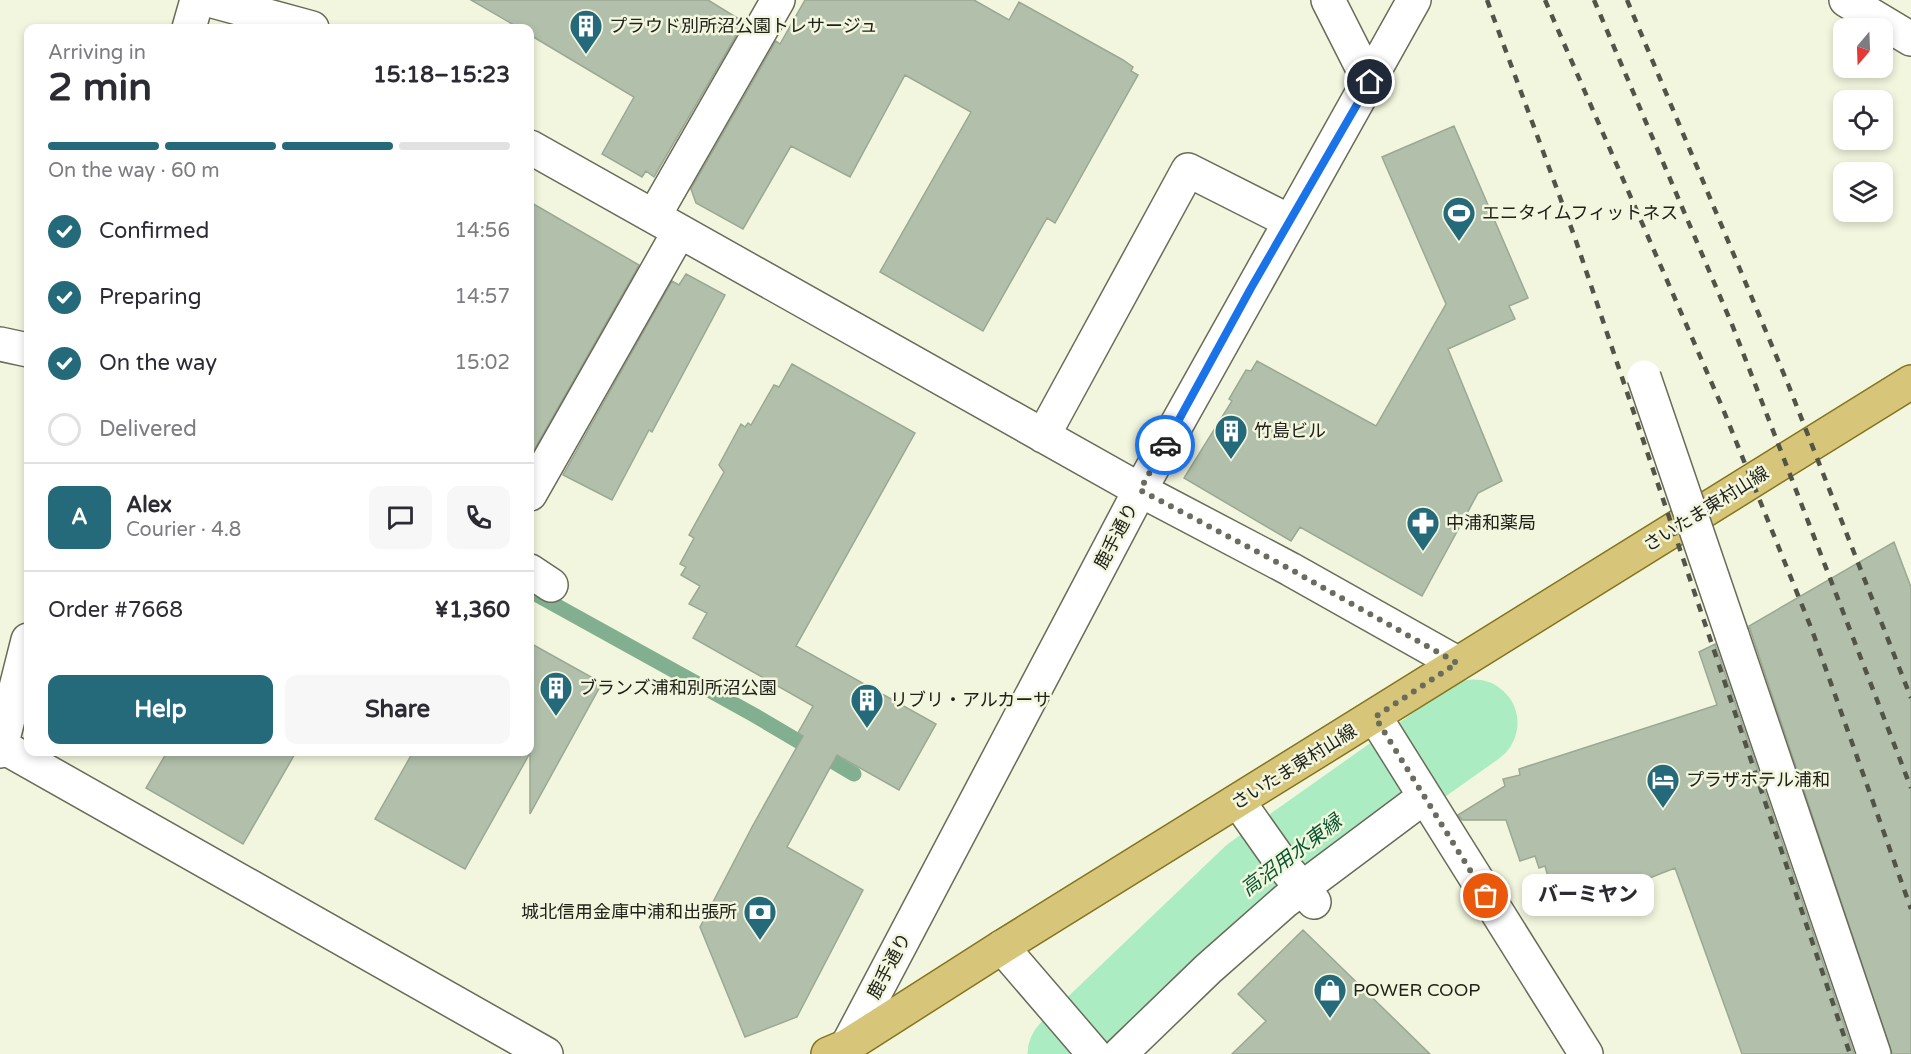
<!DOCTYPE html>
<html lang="en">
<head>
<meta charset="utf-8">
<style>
	:root { --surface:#fff; --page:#f7f7f7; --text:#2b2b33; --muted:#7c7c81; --line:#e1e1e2; --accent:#256a7a }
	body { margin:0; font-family:"Varela Round","Noto Sans JP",sans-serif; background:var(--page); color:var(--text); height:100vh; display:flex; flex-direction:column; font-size:22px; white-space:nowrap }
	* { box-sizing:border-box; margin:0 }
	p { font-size:20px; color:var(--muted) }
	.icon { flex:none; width:33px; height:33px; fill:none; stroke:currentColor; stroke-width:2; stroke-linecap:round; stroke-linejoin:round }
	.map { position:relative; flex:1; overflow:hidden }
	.sheet { position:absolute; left:24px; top:24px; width:510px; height:732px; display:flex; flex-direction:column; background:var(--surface); border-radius:12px; box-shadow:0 3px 9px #0003 }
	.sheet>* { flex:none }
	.needle { width:39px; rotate:199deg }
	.tools { position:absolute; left:1833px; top:18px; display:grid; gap:12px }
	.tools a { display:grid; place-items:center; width:60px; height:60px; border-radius:12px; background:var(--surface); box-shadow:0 3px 9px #0003; font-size:30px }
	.pin { position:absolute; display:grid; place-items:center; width:51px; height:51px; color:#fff; margin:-26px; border:3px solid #fff; border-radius:50%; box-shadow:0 2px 6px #0007 }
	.courier { position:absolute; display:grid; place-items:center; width:60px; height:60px; margin:-30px; border:4px solid #1a73e8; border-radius:50%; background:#fff; color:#222; box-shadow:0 2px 8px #0007 }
	.bubble { position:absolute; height:42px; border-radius:12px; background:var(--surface); box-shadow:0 3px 9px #0003; font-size:20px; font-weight:800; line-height:42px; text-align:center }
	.head em { font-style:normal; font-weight:800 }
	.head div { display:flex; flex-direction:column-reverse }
	.head { display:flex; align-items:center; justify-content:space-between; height:102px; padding:0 24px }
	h1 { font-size:39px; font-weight:800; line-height:45px }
	.bar { display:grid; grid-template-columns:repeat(4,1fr); gap:9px 6px; align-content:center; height:72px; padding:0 24px }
	.bar i { height:8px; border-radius:4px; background:var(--line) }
	.bar .current { background:var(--accent) }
	.bar p { grid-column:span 4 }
	.line { display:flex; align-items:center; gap:15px; padding:0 24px; border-top:2px solid var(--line) }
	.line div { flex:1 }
	.round { display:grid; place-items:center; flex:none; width:63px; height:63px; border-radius:12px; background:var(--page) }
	ol { padding:0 24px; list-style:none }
	li { display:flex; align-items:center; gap:18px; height:66px }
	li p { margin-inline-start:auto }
	li .icon { padding:6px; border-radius:50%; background:var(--accent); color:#fff; stroke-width:4 }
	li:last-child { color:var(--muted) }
	li i { width:33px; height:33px; border:3px solid var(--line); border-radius:50% }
	.button { display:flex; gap:12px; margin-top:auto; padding:12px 24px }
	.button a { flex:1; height:69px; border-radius:12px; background:var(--accent); color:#fff; font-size:24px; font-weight:800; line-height:69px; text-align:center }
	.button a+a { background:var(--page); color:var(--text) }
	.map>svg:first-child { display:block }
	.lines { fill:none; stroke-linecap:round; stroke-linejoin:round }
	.stream { stroke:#81af8f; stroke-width:15 }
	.river { stroke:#abecc2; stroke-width:87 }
	.building { fill:#b1bfab; stroke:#9aa894; stroke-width:1.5 }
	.minor-casing { stroke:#686c57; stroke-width:36 }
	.major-casing { stroke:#85741d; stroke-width:36 }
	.minor { stroke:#fff; stroke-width:33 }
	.major { stroke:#d7c679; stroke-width:33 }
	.rail { stroke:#515447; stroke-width:4.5; stroke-dasharray:8 8; stroke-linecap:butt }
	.minor-bridge-casing { stroke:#686c57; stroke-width:36; stroke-linecap:butt }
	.minor-bridge { stroke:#fff; stroke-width:33 }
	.done { stroke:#6a6c5e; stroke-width:6; stroke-dasharray:0 10.8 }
	.route { stroke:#1a73e8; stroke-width:8 }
	.labels { text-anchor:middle; stroke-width:5; stroke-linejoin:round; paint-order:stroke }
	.poi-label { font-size:18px; fill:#202219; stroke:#f2f6de; text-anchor:start }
	.street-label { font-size:18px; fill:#202219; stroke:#f2f6de }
	.water-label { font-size:20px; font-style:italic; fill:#055630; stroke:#f2f6de }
</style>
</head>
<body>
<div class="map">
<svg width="1911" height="1054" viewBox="0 0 1911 1054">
	<rect width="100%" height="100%" fill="#f2f6de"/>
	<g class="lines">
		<path class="stream" d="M530 591 754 715 854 774"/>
		<path class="river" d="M1071 1054 1255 878 1474 723"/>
	</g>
	<path class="building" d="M471 0H708L744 22 654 177 646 171 642 177 602 154 634 97 530 35V28H519Z
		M805 0H974L1009 20 1019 2 1123 60 1133 67 1131 71 1138 75 1055 223 1047 218 983 331 880 272 971 112 905 75 850 177 791 146 743 229 696 203 691 189 776 41 780 44Z
		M1454 126 1528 298 1509 306 1515 319 1448 349 1502 481 1478 493 1422 596 1300 527 1291 541 1184 478 1232 401 1229 399 1246 370 1251 371 1257 361 1376 426 1446 304 1382 157Z
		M530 202 639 265 530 457Z
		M686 274 725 295 652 432 649 430 612 500 563 475 672 281 679 285Z
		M792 364 915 433 796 646 936 724 899 790 837 755 787 847 863 890 797 1017 745 1037 700 927 752 827 803 736 798 733 813 706 693 638 707 613 689 604 700 586 681 575 686 567 680 564 694 538 689 535 724 472 719 465 741 424 745 427 748 423 751 425 774 385 779 387Z
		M1894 542 1911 587V1054H1892L1749 626Z
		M530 643 602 683 530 814V753L465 869 375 819 413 752H530Z
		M1715 644 1854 1054H1742L1675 868 1575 907 1573 904 1557 909 1545 866 1539 868 1535 856 1520 861 1506 820H1462L1458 815 1505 786 1503 779 1520 775 1519 769 1717 705 1699 652Z
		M167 752H296L243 844 146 788Z
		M1303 930 1430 1054H1232L1266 1021 1238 994Z"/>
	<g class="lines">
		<defs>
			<path id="minor" d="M209 0 312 28
				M1328 0 1370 83
				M1846 0 1911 39
				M189 28 197 0
				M530 147 1140 490 1290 569 1457 663
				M654 216 778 0
				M0 344 28 350
				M1043 436 1188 170 1289 221
				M530 494 679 232
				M530 571 551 585
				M1732 635 1874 1054
				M1375 717 1586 1054
				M0 745 546 1054
				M0 751 28 640
				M1238 801 1286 869 1314 902
				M1002 947 1094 1054
				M847 1046 1140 490 1414 0
				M1120 1054 1208 969 1285 901 1424 797"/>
			<path id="major" d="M828 1054 847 1046 1002 947 1911 382"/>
		</defs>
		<use href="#minor" class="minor-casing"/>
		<use href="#major" class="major-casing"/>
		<use href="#minor" class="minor"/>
		<use href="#major" class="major"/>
		<path class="rail" d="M1487 0 1575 238 1850 1054
			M1545 0 1723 409 1812 630 1911 909
			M1594 0 1733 327 1911 788
			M1627 0 1788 384 1911 698"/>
		<defs>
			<path id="minor-bridge" d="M1644 377 1732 635"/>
		</defs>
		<use href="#minor-bridge" class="minor-bridge-casing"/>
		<use href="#minor-bridge" class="minor-bridge"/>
	</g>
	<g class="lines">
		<path class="done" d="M1165 445 1140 490 1290 569 1457 663 1375 717 1486 896"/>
		<path class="route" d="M1165 445 1251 288 1370 82"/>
	</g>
	<defs>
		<symbol id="building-pin" viewBox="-11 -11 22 30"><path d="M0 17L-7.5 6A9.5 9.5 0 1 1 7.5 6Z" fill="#256a7a" stroke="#f2f6de"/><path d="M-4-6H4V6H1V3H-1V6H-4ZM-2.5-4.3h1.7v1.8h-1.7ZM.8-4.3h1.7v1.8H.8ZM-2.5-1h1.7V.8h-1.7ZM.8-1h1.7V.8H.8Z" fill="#fff"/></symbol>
		<symbol id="stadium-pin" viewBox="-11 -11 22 30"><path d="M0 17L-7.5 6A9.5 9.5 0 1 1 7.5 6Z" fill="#256a7a" stroke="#f2f6de"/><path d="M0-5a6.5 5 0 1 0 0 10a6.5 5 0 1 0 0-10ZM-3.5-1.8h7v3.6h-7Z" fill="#fff"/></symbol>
		<symbol id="pharmacy-pin" viewBox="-11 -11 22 30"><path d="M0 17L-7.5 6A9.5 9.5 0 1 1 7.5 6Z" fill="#256a7a" stroke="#f2f6de"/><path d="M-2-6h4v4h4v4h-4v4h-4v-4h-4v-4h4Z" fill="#fff"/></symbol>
		<symbol id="hotel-pin" viewBox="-11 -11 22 30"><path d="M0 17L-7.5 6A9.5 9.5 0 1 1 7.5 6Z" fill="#256a7a" stroke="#f2f6de"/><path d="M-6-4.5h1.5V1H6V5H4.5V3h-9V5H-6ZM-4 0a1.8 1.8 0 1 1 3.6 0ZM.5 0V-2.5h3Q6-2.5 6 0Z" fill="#fff"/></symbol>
		<symbol id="bank-pin" viewBox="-11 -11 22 30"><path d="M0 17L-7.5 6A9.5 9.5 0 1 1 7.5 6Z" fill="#256a7a" stroke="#f2f6de"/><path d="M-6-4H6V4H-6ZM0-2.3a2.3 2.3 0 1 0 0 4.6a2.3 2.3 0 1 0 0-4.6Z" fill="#fff"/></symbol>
		<symbol id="shop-pin" viewBox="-11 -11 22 30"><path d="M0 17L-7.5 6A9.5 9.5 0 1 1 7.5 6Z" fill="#256a7a" stroke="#f2f6de"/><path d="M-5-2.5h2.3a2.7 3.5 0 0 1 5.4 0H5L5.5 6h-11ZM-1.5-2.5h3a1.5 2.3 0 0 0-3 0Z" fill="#fff"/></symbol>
	</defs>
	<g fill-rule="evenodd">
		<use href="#building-pin" x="567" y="7" width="38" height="52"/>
		<use href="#stadium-pin" x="1440" y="194" width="38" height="52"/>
		<use href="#building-pin" x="1212" y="412" width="38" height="52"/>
		<use href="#pharmacy-pin" x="1404" y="504" width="38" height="52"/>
		<use href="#building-pin" x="537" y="669" width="38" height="52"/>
		<use href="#building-pin" x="848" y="681" width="38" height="52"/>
		<use href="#hotel-pin" x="1644" y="761" width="38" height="52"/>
		<use href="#bank-pin" x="741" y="893" width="38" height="52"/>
		<use href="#shop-pin" x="1311" y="971" width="38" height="52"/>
	</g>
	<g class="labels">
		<g class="poi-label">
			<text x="609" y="32">プラウド別所沼公園トレサージュ</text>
			<text x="1482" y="219">エニタイムフィットネス</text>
			<text x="1254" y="437">竹島ビル</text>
			<text x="1446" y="529">中浦和薬局</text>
			<text x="579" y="694">ブランズ浦和別所沼公園</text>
			<text x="890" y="706">リブリ・アルカーサ</text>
			<text x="1686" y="786">プラザホテル浦和</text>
			<text x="737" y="918" text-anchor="end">城北信用金庫中浦和出張所</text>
			<text x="1353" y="996">POWER COOP</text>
		</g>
		<g class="street-label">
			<text transform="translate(1706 509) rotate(-32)" y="6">さいたま東村山線</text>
			<text transform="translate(1116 536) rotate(-62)" y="6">鹿手通り</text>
			<text transform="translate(1294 767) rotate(-32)" y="6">さいたま東村山線</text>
			<text transform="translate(889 966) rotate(-62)" y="6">鹿手通り</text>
		</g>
		<g class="water-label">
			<text transform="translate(1291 855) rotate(-37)" y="7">高沼用水東縁</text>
		</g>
	</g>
</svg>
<div class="tools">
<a><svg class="needle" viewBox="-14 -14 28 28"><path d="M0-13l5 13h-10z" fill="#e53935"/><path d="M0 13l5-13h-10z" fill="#7c7c81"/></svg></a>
<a><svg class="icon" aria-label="locate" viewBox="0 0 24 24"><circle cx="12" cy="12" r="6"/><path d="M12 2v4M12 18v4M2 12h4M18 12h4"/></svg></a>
<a><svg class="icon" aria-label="layers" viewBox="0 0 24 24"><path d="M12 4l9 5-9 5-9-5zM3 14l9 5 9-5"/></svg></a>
</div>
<div class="pin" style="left:1486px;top:896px;background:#ea580c"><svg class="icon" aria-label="bag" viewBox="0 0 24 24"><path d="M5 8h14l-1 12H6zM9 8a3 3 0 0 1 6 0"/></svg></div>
<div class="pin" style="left:1370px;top:82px;background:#1f2937"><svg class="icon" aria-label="home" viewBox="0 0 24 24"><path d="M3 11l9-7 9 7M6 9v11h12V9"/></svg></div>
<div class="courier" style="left:1165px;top:445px"><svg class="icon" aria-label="car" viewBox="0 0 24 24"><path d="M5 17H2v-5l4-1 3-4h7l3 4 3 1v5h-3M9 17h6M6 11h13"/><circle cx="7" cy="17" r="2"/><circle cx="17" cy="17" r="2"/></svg></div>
<div class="bubble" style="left:1522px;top:874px;width:132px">バーミヤン</div>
<section class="sheet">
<div class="head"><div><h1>2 min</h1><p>Arriving in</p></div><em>15:18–15:23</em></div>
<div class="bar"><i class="current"></i><i class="current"></i><i class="current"></i><i></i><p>On the way · 60 m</p></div>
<ol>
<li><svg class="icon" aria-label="check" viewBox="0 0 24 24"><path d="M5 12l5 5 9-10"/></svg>Confirmed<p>14:56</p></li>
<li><svg class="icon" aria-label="check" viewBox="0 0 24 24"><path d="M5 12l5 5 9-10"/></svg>Preparing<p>14:57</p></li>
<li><svg class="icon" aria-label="check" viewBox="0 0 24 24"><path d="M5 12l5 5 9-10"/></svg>On the way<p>15:02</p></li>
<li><i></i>Delivered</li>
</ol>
<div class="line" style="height:108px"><b class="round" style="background:var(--accent);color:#fff">A</b><div><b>Alex</b><p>Courier · 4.8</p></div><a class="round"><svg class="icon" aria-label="chat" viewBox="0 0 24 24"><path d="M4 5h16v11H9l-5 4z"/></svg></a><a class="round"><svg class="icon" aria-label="phone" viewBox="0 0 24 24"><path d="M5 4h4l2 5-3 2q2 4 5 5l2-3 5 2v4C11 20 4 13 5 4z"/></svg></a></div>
<div class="line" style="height:78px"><div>Order #7668</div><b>¥1,360</b></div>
<div class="button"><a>Help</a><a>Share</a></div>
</section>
</div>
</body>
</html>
